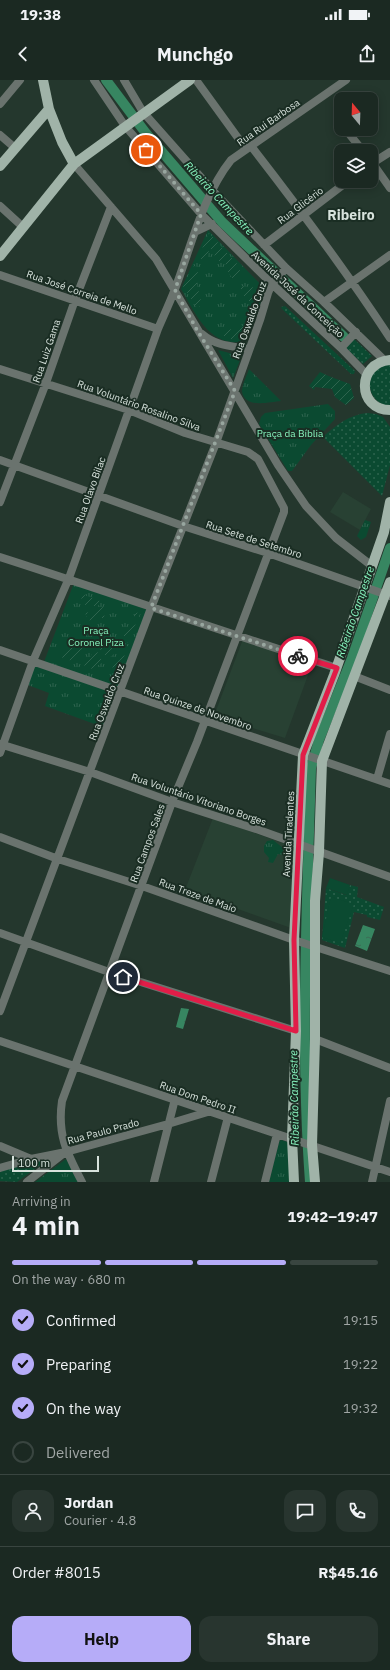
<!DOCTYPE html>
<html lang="en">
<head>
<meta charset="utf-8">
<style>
	:root { --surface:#1b2922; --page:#28352f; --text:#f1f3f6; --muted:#a0a6a5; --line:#394540; --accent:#b6acf8 }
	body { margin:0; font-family:"IBM Plex Sans",sans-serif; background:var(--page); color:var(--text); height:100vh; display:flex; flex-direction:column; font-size:15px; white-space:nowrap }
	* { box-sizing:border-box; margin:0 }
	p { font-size:13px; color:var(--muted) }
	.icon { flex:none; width:22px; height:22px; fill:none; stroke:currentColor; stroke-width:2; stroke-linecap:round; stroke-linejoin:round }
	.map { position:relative; height:1102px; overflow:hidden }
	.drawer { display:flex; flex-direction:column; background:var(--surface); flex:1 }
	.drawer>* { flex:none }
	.needle { width:26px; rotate:341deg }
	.fabs { position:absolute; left:334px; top:12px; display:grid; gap:8px }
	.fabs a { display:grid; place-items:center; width:44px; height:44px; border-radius:8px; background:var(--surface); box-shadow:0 2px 10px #0003,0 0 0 1px var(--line); font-size:20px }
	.scale { position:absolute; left:12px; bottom:10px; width:87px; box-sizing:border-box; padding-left:4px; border:2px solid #d7e2dc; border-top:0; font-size:11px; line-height:14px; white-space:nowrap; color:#d7e2dc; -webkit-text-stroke:3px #1a2d23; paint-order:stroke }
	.pin { position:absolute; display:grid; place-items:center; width:34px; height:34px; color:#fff; margin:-17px; border:2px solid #fff; border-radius:50%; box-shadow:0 1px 4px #0007 }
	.courier { position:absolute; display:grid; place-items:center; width:40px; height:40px; margin:-20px; border:3px solid #e11d48; border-radius:50%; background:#fff; color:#222; box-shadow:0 1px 5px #0007 }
	.head em { font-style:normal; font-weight:700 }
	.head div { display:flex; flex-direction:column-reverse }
	.head { display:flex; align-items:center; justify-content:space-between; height:68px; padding:0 12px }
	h1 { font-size:26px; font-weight:700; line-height:30px }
	.bar { display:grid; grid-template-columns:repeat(4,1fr); gap:6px 4px; align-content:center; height:48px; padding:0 12px }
	.bar i { height:5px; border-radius:3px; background:var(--line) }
	.bar .current { background:var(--accent) }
	.bar p { grid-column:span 4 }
	.line { display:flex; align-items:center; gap:10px; padding:0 12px; border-top:1px solid var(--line) }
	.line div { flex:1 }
	.round { display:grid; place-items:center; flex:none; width:42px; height:42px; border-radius:12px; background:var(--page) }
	ol { padding:0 12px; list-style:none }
	li { display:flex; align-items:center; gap:12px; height:44px }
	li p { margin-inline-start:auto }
	li .icon { padding:4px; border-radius:50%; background:var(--accent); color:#111; stroke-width:4 }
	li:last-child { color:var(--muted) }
	li i { width:22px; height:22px; border:2px solid var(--line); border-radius:50% }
	.button { display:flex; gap:8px; margin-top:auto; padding:8px 12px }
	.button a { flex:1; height:46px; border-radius:12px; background:var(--accent); color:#111; font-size:16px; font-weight:700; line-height:46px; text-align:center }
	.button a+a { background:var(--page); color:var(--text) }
	.status { display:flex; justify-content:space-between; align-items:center; height:28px; padding:0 20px; background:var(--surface); direction:ltr }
	.status svg { height:11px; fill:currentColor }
	header { display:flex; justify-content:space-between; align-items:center; height:52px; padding:0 12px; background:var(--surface); font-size:18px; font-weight:700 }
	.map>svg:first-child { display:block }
	.built { fill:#284133 }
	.grass { fill:url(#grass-dots) }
	.park { fill:url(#park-tufts) }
	.garden { fill:url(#garden-furrows) }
	.pitch { fill:#0b4a31 }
	.water { fill:url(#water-ripples) }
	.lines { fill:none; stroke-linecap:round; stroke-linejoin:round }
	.river { stroke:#378661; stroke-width:10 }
	.minor { stroke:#6a736e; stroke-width:8 }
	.major { stroke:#a0b3a8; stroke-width:10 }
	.done { stroke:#98a69f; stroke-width:4; stroke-dasharray:0 7.2 }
	.route { stroke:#e11d48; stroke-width:5 }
	.labels { text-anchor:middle; stroke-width:4; stroke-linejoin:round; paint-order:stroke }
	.street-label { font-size:10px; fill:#d7e2dc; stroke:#1a2d23 }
	.park-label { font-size:10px; fill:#86f3bd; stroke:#1a2d23 }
	.water-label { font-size:11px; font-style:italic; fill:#88f5bf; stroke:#1a2d23 }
	.district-label { font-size:14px; font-weight:bold; fill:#d7e2dc; stroke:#1a2d23 }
</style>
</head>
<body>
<div class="status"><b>19:38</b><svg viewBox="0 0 49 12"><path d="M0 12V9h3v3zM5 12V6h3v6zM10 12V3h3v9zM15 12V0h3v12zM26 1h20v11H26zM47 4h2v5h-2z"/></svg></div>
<header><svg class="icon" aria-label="back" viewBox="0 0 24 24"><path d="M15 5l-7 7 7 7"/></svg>Munchgo<svg class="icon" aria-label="share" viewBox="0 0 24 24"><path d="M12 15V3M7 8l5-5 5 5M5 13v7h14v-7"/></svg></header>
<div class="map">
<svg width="390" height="1102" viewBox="0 0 390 1102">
	<defs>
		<pattern id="grass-dots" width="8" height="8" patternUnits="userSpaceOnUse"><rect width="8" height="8" fill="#0b4a31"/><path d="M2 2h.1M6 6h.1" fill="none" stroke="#2e644e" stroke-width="1.8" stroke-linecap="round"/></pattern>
		<pattern id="park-tufts" width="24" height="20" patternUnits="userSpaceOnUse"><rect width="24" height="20" fill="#0b4a31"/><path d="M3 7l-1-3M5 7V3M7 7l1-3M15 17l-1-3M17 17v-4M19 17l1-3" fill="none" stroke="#2e644e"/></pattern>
		<pattern id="garden-furrows" width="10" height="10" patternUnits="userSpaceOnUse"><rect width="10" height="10" fill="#0b4a31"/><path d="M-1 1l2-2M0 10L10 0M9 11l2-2" fill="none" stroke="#2e644e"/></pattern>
		<pattern id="water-ripples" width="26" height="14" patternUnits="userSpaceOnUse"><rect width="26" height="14" fill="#378661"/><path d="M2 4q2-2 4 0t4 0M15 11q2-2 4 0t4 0" fill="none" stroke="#3b6c55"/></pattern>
	</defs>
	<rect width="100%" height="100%" fill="#24372d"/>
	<path class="built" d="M343 412 371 429 360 450 330 432Z
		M243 559 311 587 285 658 214 636Z
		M213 738 294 767 291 848 185 810Z"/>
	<path class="grass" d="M285 226 355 291 354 294H351L282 229 281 227Z
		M354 259 372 276 363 284 346 268Z
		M390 284V327C363 321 363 288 390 284Z
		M367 333 376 334 383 337 390 347V385L382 416 323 357C336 345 349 335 367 333Z
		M350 805 358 807 357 817 384 827 380 840 367 837V835L354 832 345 868 322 860 326 808 346 815Z
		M50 1078 17 1102 0 1101V1091Z"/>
	<path class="park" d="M208 150 265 209C261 221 253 248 246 257 242 261 238 263 232 262 206 260 193 229 181 209Z
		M218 270 237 275H242L233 298Z
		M249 289 281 321C269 322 244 329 242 311 242 305 247 295 249 289Z
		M328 324 335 331V339L311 365 292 391H288L259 344 261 337 265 333Z
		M365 440 371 442 366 457 361 460 357 456Z
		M74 503 148 530 119 610 44 582Z
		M36 583 115 613 103 647 45 626 49 613 28 605Z
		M273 760 283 768V775L278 774 273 783 268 782 269 778 264 772V766L267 761Z
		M281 1060 288 1062 291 1102H269L279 1062Z
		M66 1079 78 1102H35Z"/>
	<path class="garden" d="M209 153 238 185 240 191 235 200C230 197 227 191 227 186L223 181H218L209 166 208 180 203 181 199 176Z
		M194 186 198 187 197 205 202 225 197 228 183 206Z
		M240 206 259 208 261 212 252 236 245 234V229L251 223 243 215Z
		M250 239 253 241 244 259C236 260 229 261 222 254L226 250 240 248Z
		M320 292C330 297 340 300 350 304L354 318 346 325 335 317 332 309 315 307 314 310 309 306Z
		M81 514 99 520 100 523 98 526H86L80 516Z
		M103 527 105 529 104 538H100L95 544 92 543 86 536V533Z
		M136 532 140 534 127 563 124 562V553L129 550Z
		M100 556C108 556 114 564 121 566L116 572 108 579 95 563 97 558Z
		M73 561 83 567 79 573 78 579 72 581 58 576 59 574 70 570V565Z
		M125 566H128L118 592H116L110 584 119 576Z
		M93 568H95L103 582 93 589 85 587 84 584 91 576Z"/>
	<path class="pitch" d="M330 798 350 805 347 815 326 808Z
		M331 817 354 824 340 863 322 857Z"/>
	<path class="water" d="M363 845 375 849 367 871 355 866Z
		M181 928 189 929 183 949 176 947Z"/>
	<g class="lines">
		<path class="river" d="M106 0 145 52 222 142 344 257
			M310 1102C300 964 307 826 311 688L319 660 352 578 390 468"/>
		<path class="minor" d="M94 0 125 46 201 134 272 204 341 268 367 295
			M124 0 143 32 213 111 286 188 324 222 384 280
			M196 0 246 69
			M0 24 20 0
			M0 55 15 68
			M350 55 363 71
			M251 66C300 129 346 191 390 258
			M371 81 390 108
			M74 84 156 179 278 385 306 426 336 458 372 486
			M371 84 390 72
			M0 126 23 147
			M195 152 212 144
			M264 165 348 101
			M0 195 158 249
			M324 222 390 175
			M202 254C216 266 231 266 249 269
			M341 268 356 252
			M0 289 129 330 185 353 248 372 258 379 284 428V432L197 662 172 722 62 1021C57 1055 67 1073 82 1102
			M0 380 183 446 268 473 390 516
			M0 422 46 303 75 220 111 127
			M0 477C112 513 224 552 337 588
			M0 570 390 704
			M354 596 390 610
			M0 664 90 692 172 722 259 750 390 797
			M0 673 33 581 69 498 158 249C164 235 170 222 175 209 191 167 203 115 231 80L346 0
			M377 699 390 654
			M0 757 58 779 142 806 294 860 390 891
			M0 853 109 892 296 951
			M0 931 151 528 216 363 260 240 268 213 272 204 286 188
			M315 959 390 988
			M0 961 390 1092
			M0 1066 31 1079
			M0 1088 31 1079 66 1072 168 1044 211 1031
			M27 1102 64 1073
			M154 1102 175 1019
			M211 1102 228 1037
			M265 1102 277 1054
			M372 1102 390 1021"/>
		<path class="major" d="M43 0 49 29 62 62 74 84
			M0 86 49 29
			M0 176 74 84 190 0
			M390 280C356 283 357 330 390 330
			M294 1102 292 1058 296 951 294 860 303 675 334 595 384 452 390 422
			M315 1102 312 1065 315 959V821L319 772 322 681 390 502"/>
	</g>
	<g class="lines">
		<path class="done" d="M146 70 201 134 175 210 197 250 235 311 151 528 298 576"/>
		<path class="route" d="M123 897 296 951 294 860 303 675 337 588 298 576"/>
	</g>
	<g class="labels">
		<g class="street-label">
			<text transform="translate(268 42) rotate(-35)" y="4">Rua Rui Barbosa</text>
			<text transform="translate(300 125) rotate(-37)" y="4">Rua Glicério</text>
			<text transform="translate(82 212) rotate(19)" y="4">Rua José Correia de Mello</text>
			<text transform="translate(298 214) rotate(43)" y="4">Avenida José da Conceição</text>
			<text transform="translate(249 240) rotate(-70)" y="4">Rua Oswaldo Cruz</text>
			<text transform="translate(46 271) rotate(-71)" y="4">Rua Luiz Gama</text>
			<text transform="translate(139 325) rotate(20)" y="4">Rua Voluntário Rosalino Silva</text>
			<text transform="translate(90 410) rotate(-70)" y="4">Rua Olavo Bilac</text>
			<text transform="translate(254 459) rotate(18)" y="4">Rua Sete de Setembro</text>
			<text transform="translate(106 622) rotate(-69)" y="4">Rua Oswaldo Cruz</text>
			<text transform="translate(198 628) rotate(19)" y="4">Rua Quinze de Novembro</text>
			<text transform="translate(199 719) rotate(19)" y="4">Rua Voluntário Vitoriano Borges</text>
			<text transform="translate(288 754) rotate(-87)" y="4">Avenida Tiradentes</text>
			<text transform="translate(147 763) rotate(-70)" y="4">Rua Campos Sales</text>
			<text transform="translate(198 815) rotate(20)" y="4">Rua Treze de Maio</text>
			<text transform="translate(198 1017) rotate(19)" y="4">Rua Dom Pedro II</text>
			<text transform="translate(103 1051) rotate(-15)" y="4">Rua Paulo Prado</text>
		</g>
		<g class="park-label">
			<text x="290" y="357">Praça da Bíblia</text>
			<text x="96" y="554">Praça<tspan x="96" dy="12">Coronel Piza</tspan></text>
		</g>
		<g class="water-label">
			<text transform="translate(219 118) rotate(47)" y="4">Ribeirão Campestre</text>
			<text transform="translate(355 532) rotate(-71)" y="4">Ribeirão Campestre</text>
			<text transform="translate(294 1018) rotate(-91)" y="4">Ribeirão Campestre</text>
		</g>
		<g class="district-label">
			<text x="351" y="140">Ribeiro</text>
		</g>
	</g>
</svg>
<div class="fabs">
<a><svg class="needle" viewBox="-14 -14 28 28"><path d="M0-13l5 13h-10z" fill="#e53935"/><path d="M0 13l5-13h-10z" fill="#a0a6a5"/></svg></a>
<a><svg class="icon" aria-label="layers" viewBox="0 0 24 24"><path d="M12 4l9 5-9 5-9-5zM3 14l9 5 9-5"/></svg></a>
</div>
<div class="scale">100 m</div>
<div class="pin" style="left:146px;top:70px;background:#ea580c"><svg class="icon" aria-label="bag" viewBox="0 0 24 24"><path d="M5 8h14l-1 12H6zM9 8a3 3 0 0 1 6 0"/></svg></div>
<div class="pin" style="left:123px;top:897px;background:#1f2937"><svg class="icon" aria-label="home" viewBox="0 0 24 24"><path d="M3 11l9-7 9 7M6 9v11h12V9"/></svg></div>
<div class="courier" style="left:298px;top:576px"><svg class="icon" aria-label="bike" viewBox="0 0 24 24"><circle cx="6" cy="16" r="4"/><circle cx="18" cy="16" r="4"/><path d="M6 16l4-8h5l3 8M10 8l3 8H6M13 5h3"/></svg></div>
</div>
<section class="drawer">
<div class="head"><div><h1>4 min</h1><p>Arriving in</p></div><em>19:42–19:47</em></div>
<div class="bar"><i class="current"></i><i class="current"></i><i class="current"></i><i></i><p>On the way · 680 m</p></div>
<ol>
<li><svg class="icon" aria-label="check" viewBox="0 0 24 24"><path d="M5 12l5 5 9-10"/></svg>Confirmed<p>19:15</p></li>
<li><svg class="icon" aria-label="check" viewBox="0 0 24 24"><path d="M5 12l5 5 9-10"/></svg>Preparing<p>19:22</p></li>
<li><svg class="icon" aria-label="check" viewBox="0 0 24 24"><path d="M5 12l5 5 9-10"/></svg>On the way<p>19:32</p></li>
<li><i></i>Delivered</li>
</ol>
<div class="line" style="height:72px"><a class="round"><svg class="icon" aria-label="person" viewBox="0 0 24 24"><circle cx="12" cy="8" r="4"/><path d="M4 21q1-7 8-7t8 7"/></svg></a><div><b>Jordan</b><p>Courier · 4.8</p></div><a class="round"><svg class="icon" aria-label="chat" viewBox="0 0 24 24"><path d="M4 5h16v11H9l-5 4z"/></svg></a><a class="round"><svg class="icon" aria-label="phone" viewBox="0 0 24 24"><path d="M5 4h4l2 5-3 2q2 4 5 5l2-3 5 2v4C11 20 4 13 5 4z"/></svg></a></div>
<div class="line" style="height:52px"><div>Order #8015</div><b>R$45.16</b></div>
<div class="button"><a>Help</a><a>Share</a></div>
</section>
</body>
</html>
